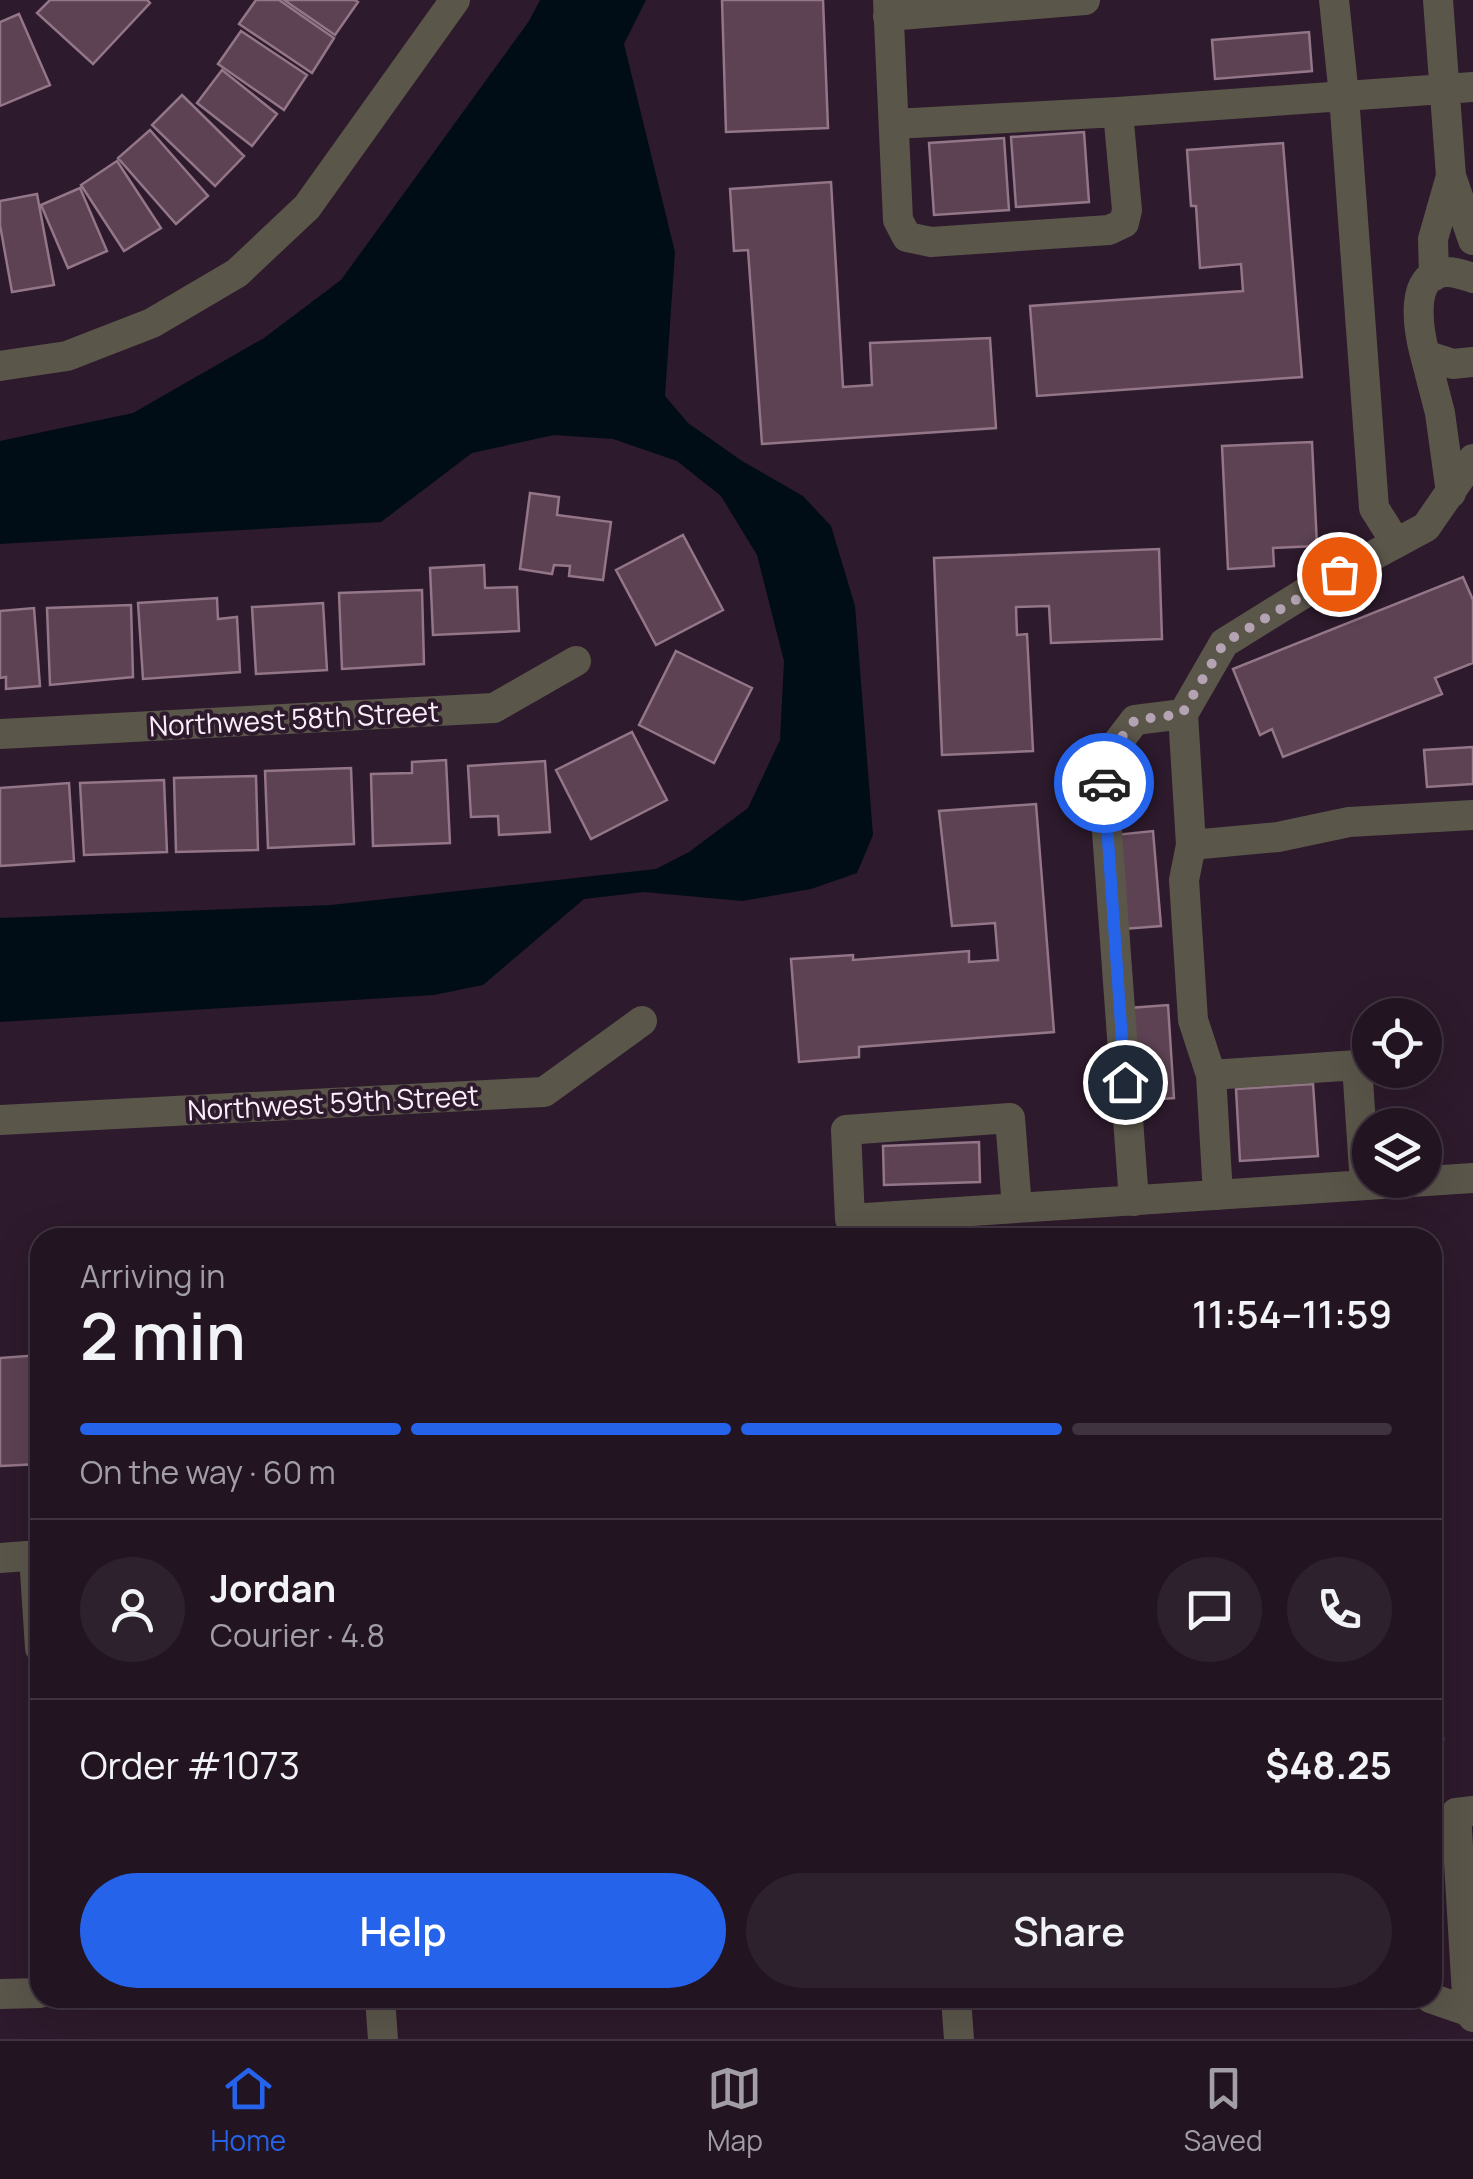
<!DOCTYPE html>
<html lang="en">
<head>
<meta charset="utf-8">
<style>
	:root { --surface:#221421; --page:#2e212e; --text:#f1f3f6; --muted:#a29ea5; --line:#3f333f; --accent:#2563eb }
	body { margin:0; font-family:Manrope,sans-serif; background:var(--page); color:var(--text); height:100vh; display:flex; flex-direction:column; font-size:38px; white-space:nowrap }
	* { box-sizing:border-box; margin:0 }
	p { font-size:32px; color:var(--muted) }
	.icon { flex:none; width:55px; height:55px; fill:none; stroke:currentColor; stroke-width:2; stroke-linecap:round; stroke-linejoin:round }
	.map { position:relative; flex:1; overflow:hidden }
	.drawer { position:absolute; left:30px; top:1228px; width:1412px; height:780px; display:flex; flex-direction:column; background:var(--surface); border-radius:30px; box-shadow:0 10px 40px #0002,0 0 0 2px var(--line) }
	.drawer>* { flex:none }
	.buttons { position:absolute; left:1352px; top:998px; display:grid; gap:20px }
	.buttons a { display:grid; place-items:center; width:90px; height:90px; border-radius:50%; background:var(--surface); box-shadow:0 10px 40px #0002,0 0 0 2px var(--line); font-size:50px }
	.pin { position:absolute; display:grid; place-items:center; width:85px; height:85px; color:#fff; margin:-42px; border:5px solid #fff; border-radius:50%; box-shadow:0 2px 10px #0007 }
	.courier { position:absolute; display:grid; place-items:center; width:100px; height:100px; margin:-50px; border:8px solid #2563eb; border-radius:50%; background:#fff; color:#222; box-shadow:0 2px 12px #0007 }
	.summary em { font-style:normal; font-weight:600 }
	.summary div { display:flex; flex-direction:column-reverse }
	.summary { display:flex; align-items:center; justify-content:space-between; height:170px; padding:0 50px }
	h1 { font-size:65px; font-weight:600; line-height:75px }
	.bar { display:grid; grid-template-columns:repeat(4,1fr); gap:15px 10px; align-content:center; height:120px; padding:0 50px }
	.bar i { height:12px; border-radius:8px; background:var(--line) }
	.bar .active { background:var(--accent) }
	.bar p { grid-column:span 4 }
	.line { display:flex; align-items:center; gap:25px; padding:0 50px; border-top:2px solid var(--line) }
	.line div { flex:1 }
	.round { display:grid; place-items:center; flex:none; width:105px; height:105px; border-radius:52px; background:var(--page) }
	.action { display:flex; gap:20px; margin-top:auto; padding:20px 50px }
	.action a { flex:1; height:115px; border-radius:60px; background:var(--accent); color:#fff; font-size:40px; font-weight:600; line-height:115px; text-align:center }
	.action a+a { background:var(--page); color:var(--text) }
	.tab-bar { display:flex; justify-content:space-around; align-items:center; height:140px; border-top:2px solid var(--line); background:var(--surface); font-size:28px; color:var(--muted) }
	.tab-bar a { display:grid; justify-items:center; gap:5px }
	.tab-bar .active { color:var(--accent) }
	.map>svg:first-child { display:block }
	.water { fill:#000d16 }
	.building { fill:#5c4252; stroke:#937688; stroke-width:2.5 }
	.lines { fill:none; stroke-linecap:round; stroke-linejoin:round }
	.minor { stroke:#5b564a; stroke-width:30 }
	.done { stroke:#b4a4b3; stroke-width:10; stroke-dasharray:0 18 }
	.route { stroke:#2563eb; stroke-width:12 }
	.labels { text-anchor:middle; stroke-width:8; stroke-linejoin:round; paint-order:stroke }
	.street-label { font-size:28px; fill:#fceefb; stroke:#2d1a2c }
</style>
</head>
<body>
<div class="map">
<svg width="1473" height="2039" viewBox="0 0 1473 2039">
	<rect width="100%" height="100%" fill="#2d1a2c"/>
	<path class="water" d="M540 0H646L624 44 675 252 665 396 688 423 742 461 803 496 831 526 855 606 873 835 857 873 811 889 742 901 644 892 584 899 483 985 434 995 0 1022V918L331 905 656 869 689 852 748 808 780 740 784 661 757 555 721 496 677 461 613 439 554 435 472 453 381 522 0 544V441L133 413 264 338 341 280 529 21Z"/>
	<path class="building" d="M50 0H147L150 3 93 64 37 13Z
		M256 0H279L334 38 312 73 239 24Z
		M284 0H355L358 2 335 35Z
		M722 0H823L828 128 726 132Z
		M19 14 50 85 0 106V22Z
		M241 31 307 75 284 110 218 64Z
		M1309 32 1312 71 1215 79 1212 40Z
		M222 70 277 114 252 146 197 103Z
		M182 95 244 156 215 186 152 125Z
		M150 130 208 196 176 224 118 158Z
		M1084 132 1089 202 1016 207 1011 137Z
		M1004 138 1009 210 934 215 929 143Z
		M1283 143 1302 377 1037 396 1030 306 1243 291 1241 264 1200 268 1196 206H1191L1187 150Z
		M117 161 161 228 124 251 81 185Z
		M831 182 843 387 872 385 870 343 990 338 996 428 762 444 748 250 734 251 730 189Z
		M80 188 107 251 68 268 41 205Z
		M37 194 54 285 12 292 0 225V201Z
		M1312 442 1317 546 1273 548 1274 566 1228 569 1222 446Z
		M530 493 559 497 557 515 611 522 603 580 569 576 570 566 554 565 552 574 520 569Z
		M683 535 723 610 656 645 616 570Z
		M1159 549 1162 639 1051 643 1049 606 1016 607 1017 635 1027 634 1033 751 942 755 934 558Z
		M484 565 485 588 517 587 519 631 433 635 430 568Z
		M1463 577 1473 600V663L1435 678 1442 694 1283 757 1272 729 1260 735 1233 669Z
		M422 590 424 664 342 669 339 593Z
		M217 598 218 619 237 617 240 672 143 679 138 603Z
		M323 603 327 670 256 674 252 607Z
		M131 605 133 677 50 685 47 608Z
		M34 608 40 686 6 689V677L0 678V611Z
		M676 651 752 688 714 763 639 725Z
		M632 732 667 800 591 839 556 770Z
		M1473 747V784L1427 787 1424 750Z
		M446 760 450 843 373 846 371 774 412 773V762Z
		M545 761 550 832 499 835 498 816 471 817 468 766Z
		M351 768 354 844 268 848 265 771Z
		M256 776 258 850 176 852 174 778Z
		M164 780 167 852 84 855 80 783Z
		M69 783 74 861 0 866V788Z
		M1036 804 1054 1032 859 1047V1057L799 1062 791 959 853 955V960L969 951V962L998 960 995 923 952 926 939 811Z
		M1153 831 1161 926 1123 929 1114 835Z
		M1168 1005 1174 1098 1135 1101 1129 1008Z
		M1313 1084 1318 1156 1240 1161 1236 1089Z
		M979 1142 980 1182 884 1185 883 1146Z
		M40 1355V1464L0 1466V1358Z
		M1432 1556 1443 1739 1432 1740Z"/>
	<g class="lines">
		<path class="minor" d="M888 0 898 220 907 237 931 242 1109 230 1124 223 1127 210 1118 112 1473 87
			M1334 0 1344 96 1374 508 1396 543
			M1438 0 1451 176 1473 240
			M888 16 1085 0
			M894 124 1118 112
			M1434 276 1433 239 1451 176
			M1473 278C1466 276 1456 272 1448 272 1407 271 1419 332 1425 355L1453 364 1473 362
			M1425 355 1440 413 1451 493
			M0 366 67 356 152 323 237 273 307 207 455 0
			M1473 459 1426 527 1311 589 1224 643 1183 714 1191 845 1278 837 1349 822 1473 815
			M0 734 494 708 576 661
			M1191 845 1184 880 1193 1020 1211 1075
			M0 1120 544 1092 642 1021
			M1218 1195 1211 1075 1357 1065 1365 1185
			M1134 1201 1102 763 1135 720 1183 714
			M1017 1208 1010 1118 846 1130 850 1219 1473 1178
			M34 1556 40 1648
			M0 1558 40 1555
			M0 1994 40 1993
			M380 1998 383 2039
			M956 1998 959 2039
			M1430 1998 1468 2011 1473 2017
			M1468 2011 1456 1813 1473 1811"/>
	</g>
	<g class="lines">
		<path class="done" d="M1104 783 1102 763 1135 720 1182 714 1224 643 1339 574"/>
		<path class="route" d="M1104 783 1125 1082"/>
	</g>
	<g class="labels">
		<g class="street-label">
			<text transform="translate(294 719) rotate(-3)" y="10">Northwest 58th Street</text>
			<text transform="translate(333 1103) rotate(-3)" y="10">Northwest 59th Street</text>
		</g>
	</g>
</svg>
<div class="buttons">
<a><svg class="icon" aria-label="locate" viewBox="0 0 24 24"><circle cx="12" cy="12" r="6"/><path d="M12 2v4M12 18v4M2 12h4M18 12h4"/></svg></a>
<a><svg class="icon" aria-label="layers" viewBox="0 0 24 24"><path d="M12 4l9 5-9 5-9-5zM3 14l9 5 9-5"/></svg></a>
</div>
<div class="pin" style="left:1339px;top:574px;background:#ea580c"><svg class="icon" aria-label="bag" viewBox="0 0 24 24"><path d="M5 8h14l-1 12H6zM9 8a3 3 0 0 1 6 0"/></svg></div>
<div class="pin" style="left:1125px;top:1082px;background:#1f2937"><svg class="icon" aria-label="home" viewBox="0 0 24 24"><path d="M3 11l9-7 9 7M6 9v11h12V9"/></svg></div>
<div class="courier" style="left:1104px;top:783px"><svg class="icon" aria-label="car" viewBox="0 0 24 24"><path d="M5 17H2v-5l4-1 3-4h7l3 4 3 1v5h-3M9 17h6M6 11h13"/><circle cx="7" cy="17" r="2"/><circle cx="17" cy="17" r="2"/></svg></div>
<section class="drawer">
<div class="summary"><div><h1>2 min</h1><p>Arriving in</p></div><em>11:54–11:59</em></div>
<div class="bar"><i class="active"></i><i class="active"></i><i class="active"></i><i></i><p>On the way · 60 m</p></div>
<div class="line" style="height:180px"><a class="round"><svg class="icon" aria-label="person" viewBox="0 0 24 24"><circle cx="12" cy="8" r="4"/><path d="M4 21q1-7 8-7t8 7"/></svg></a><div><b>Jordan</b><p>Courier · 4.8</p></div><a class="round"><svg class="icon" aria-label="chat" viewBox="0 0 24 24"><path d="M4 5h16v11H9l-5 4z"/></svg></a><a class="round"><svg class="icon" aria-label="phone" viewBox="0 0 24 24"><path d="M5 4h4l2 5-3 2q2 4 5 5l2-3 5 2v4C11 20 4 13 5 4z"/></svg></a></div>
<div class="line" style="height:130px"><div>Order #1073</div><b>$48.25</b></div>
<div class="action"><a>Help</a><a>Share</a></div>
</section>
</div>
<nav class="tab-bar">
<a class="active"><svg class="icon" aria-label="home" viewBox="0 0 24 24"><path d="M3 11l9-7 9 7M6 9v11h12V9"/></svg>Home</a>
<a><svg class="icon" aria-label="map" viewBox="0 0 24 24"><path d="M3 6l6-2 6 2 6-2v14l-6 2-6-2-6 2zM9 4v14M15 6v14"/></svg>Map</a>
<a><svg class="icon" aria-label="saved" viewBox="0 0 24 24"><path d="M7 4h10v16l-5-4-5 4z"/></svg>Saved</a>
</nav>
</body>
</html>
